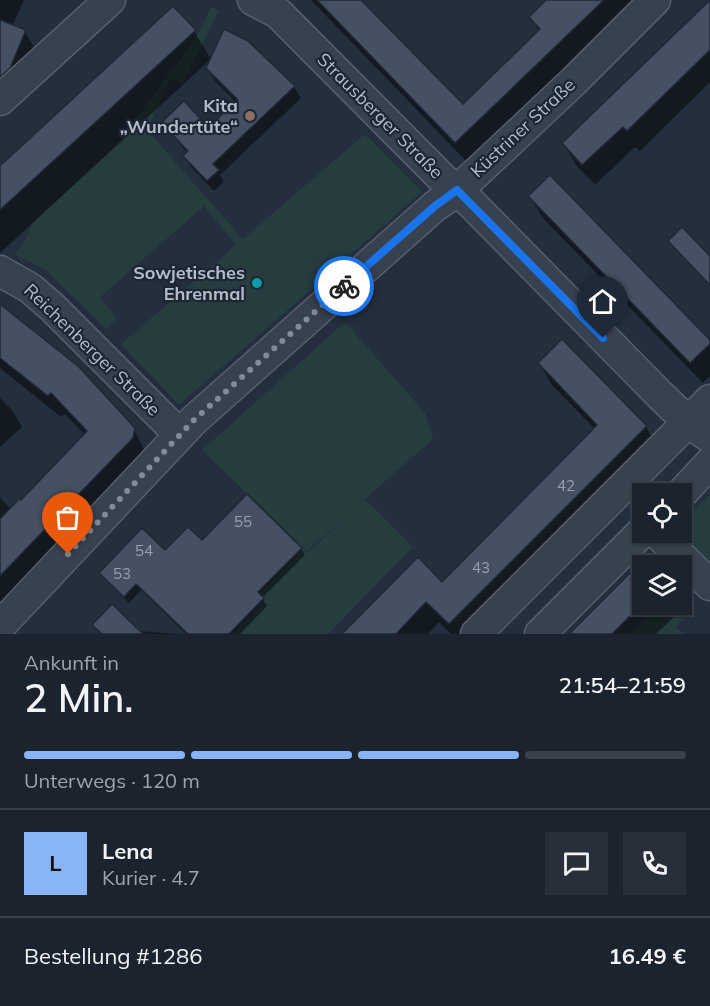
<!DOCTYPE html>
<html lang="de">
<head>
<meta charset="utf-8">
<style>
	:root { --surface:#1b232e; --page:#282f3a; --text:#f1f3f6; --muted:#a0a4aa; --line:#39404a; --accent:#8ab4f8 }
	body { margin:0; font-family:Mulish,sans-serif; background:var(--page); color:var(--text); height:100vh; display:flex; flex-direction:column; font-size:22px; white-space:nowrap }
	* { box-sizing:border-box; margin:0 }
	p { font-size:20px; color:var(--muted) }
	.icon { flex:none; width:33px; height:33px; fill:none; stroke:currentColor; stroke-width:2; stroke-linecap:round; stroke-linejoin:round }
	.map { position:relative; height:634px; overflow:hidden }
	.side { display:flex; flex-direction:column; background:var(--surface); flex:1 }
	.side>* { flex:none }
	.controls { position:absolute; left:632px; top:483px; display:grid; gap:12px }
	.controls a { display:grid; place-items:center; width:60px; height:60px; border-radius:0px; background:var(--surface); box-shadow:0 2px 4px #0004,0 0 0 2px var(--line); font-size:30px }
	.pin { position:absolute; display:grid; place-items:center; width:51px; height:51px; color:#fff; margin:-62px -26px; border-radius:50% 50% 50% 0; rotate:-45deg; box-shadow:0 0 6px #0007 }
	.pin .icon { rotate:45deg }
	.courier { position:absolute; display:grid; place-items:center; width:60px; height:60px; margin:-30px; border:4px solid #1a73e8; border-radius:50%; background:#fff; color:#222; box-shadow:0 2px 8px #0007 }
	.headline em { font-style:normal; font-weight:600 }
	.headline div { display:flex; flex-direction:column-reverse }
	.headline { display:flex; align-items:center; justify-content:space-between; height:102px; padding:0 24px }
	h1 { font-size:39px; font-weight:600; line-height:45px }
	.bar { display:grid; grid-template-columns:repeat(4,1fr); gap:9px 6px; align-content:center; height:72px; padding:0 24px }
	.bar i { height:8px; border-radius:4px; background:var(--line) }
	.bar .active { background:var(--accent) }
	.bar p { grid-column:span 4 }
	.line { display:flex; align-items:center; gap:15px; padding:0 24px; border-top:2px solid var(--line) }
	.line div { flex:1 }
	.round { display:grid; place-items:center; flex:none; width:63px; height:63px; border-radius:0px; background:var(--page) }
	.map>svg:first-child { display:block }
	.green { fill:#263c3f }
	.shadow { fill:#0007 }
	.building { fill:#455162; stroke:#1f2835; stroke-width:1.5 }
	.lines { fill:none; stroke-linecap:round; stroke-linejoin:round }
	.minor-casing { stroke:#565f6c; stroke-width:33 }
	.minor { stroke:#38414e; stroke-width:30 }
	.done { stroke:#828b98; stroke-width:6; stroke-dasharray:0 10.8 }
	.route { stroke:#1a73e8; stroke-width:8 }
	.education-dot { fill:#8d6e63; stroke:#1d2633; stroke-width:2 }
	.culture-dot { fill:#0f9aa8; stroke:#1d2633; stroke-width:2 }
	.labels { text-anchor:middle; stroke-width:4.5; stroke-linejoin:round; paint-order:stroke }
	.number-label { font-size:15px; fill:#98a1af }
	.poi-label { font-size:18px; font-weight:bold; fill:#b4bcc9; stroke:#1d2633; text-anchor:end }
	.street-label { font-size:18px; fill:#b4bcc9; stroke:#1d2633 }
</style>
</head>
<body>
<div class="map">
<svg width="710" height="634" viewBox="0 0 710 634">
	<rect width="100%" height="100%" fill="#242f3e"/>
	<path class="green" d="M211 7 219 10 183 84 171 79 147 130 243 239 365 134 422 192 179 405 121 344 236 245 204 206 100 297 117 318 106 329 46 270 14 254 25 241 32 223 119 142 199 33Z
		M345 322 425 413 433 439 365 499 413 547 328 634H232L266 599 260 593 303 549 307 553 354 510 307 551 202 450Z
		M710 495V568L674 533 681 532V523Z
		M681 599 693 610 676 627 683 634H630L659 605 681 604Z"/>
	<path class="shadow" d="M0 0H24L12 26 25 32 34 47 16 86 0 79Z
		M311 0H359L462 106 539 32 531 17 548 0H636L468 163Z
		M710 1V82L640 151 635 147 595 185 576 165 564 143Z
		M194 31 211 59 0 253V168Z
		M208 68 294 87 301 98 220 175 224 182 214 191 191 167 185 156 188 154 163 123 208 129 237 103 214 80Z
		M530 196 710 343V376L703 383 542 217Z
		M0 306 131 424 147 455 0 611V498L11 509 22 502 85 435 65 414 61 417 0 368Z
		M540 364 646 427 658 448 472 634H451L439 622 428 634H344L442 584 595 429 552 385Z
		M0 398 12 410 22 427 0 447Z
		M202 543 301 548 305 555 262 598 267 606 240 634H186L141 590 129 603 101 573Z
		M646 560 652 566H642V604H681L683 608 656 634H571Z
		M94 625 138 631 178 634H100Z"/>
	<path class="building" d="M317 0H361L463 104 540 29 529 17 546 0H604L455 143Z
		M710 0V50L627 131 623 127 582 165 562 143Z
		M173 6 196 30 0 210V166Z
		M0 20 26 30 10 68 0 77Z
		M224 29 248 41 295 86 213 164 219 170 207 181 183 156 188 151 161 123 184 101 208 127 238 100 206 68Z
		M550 175 710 340V344L690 363 528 196Z
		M682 227 710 256V285L668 241Z
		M0 304 79 367 135 428 133 438 0 576V519L20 498 21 500 87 431 51 393 48 396 0 358Z
		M562 339 647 426 449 624 426 602 396 634H342L418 557 442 582 597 425 538 363Z
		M247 494 302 548 258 592 264 598 229 634H188L136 584 124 597 99 573 142 528 165 550 188 527 202 540Z
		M642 561V604L612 634H569Z
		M112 604 143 634H102L92 625Z"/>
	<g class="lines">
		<defs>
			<path id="minor" d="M253 0 278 13 443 179 472 204 660 395 688 422 710 437
				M0 100 110 0
				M0 271 30 288 53 308 180 435
				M681 494 710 463
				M656 532 710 585
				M0 626 194 420 435 206 457 191 574 81 655 0
				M476 634 710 400
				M540 634 642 532"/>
		</defs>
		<use href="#minor" class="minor-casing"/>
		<use href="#minor" class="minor"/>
	</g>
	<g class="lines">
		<path class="done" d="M68 554 194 420 344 286"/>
		<path class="route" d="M344 286 435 206 457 190 603 338"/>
	</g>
	<circle class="education-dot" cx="250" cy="116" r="6"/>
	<circle class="culture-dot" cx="257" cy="283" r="6"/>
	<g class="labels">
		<g class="number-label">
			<text x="566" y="491">42</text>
			<text x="243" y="527">55</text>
			<text x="144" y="556">54</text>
			<text x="481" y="573">43</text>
			<text x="122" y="579">53</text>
		</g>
		<g class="poi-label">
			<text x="238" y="112">Kita<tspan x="238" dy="21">„Wundertüte“</tspan></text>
			<text x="245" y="279">Sowjetisches<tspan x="245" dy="21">Ehrenmal</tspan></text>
		</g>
		<g class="street-label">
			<text transform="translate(380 116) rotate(45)" y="6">Strausberger Straße</text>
			<text transform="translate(523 128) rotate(-43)" y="6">Küstriner Straße</text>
			<text transform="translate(92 350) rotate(44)" y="6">Reichenberger Straße</text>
		</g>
	</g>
</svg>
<div class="controls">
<a><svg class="icon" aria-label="locate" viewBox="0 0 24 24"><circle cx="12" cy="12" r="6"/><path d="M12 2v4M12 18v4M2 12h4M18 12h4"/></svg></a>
<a><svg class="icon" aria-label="layers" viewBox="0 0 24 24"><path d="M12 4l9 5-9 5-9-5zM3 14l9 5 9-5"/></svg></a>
</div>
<div class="pin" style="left:68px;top:554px;background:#ea580c"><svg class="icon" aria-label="bag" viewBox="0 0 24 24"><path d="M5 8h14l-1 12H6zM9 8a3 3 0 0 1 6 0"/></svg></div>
<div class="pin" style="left:603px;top:338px;background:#1f2937"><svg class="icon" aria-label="home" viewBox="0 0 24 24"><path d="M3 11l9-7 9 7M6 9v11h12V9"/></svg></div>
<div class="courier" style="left:344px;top:286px"><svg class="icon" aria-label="bike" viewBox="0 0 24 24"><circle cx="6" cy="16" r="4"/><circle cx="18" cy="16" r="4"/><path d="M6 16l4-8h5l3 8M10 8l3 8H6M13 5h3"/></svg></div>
</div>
<section class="side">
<div class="headline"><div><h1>2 Min.</h1><p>Ankunft in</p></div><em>21:54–21:59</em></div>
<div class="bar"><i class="active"></i><i class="active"></i><i class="active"></i><i></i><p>Unterwegs · 120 m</p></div>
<div class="line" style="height:108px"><b class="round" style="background:var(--accent);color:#111">L</b><div><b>Lena</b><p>Kurier · 4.7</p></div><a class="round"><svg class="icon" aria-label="chat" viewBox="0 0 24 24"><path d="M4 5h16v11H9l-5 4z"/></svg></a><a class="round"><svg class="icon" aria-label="phone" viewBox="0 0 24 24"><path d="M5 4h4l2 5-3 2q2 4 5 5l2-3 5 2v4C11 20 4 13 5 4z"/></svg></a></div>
<div class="line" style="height:78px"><div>Bestellung #1286</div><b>16.49 €</b></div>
</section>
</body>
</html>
